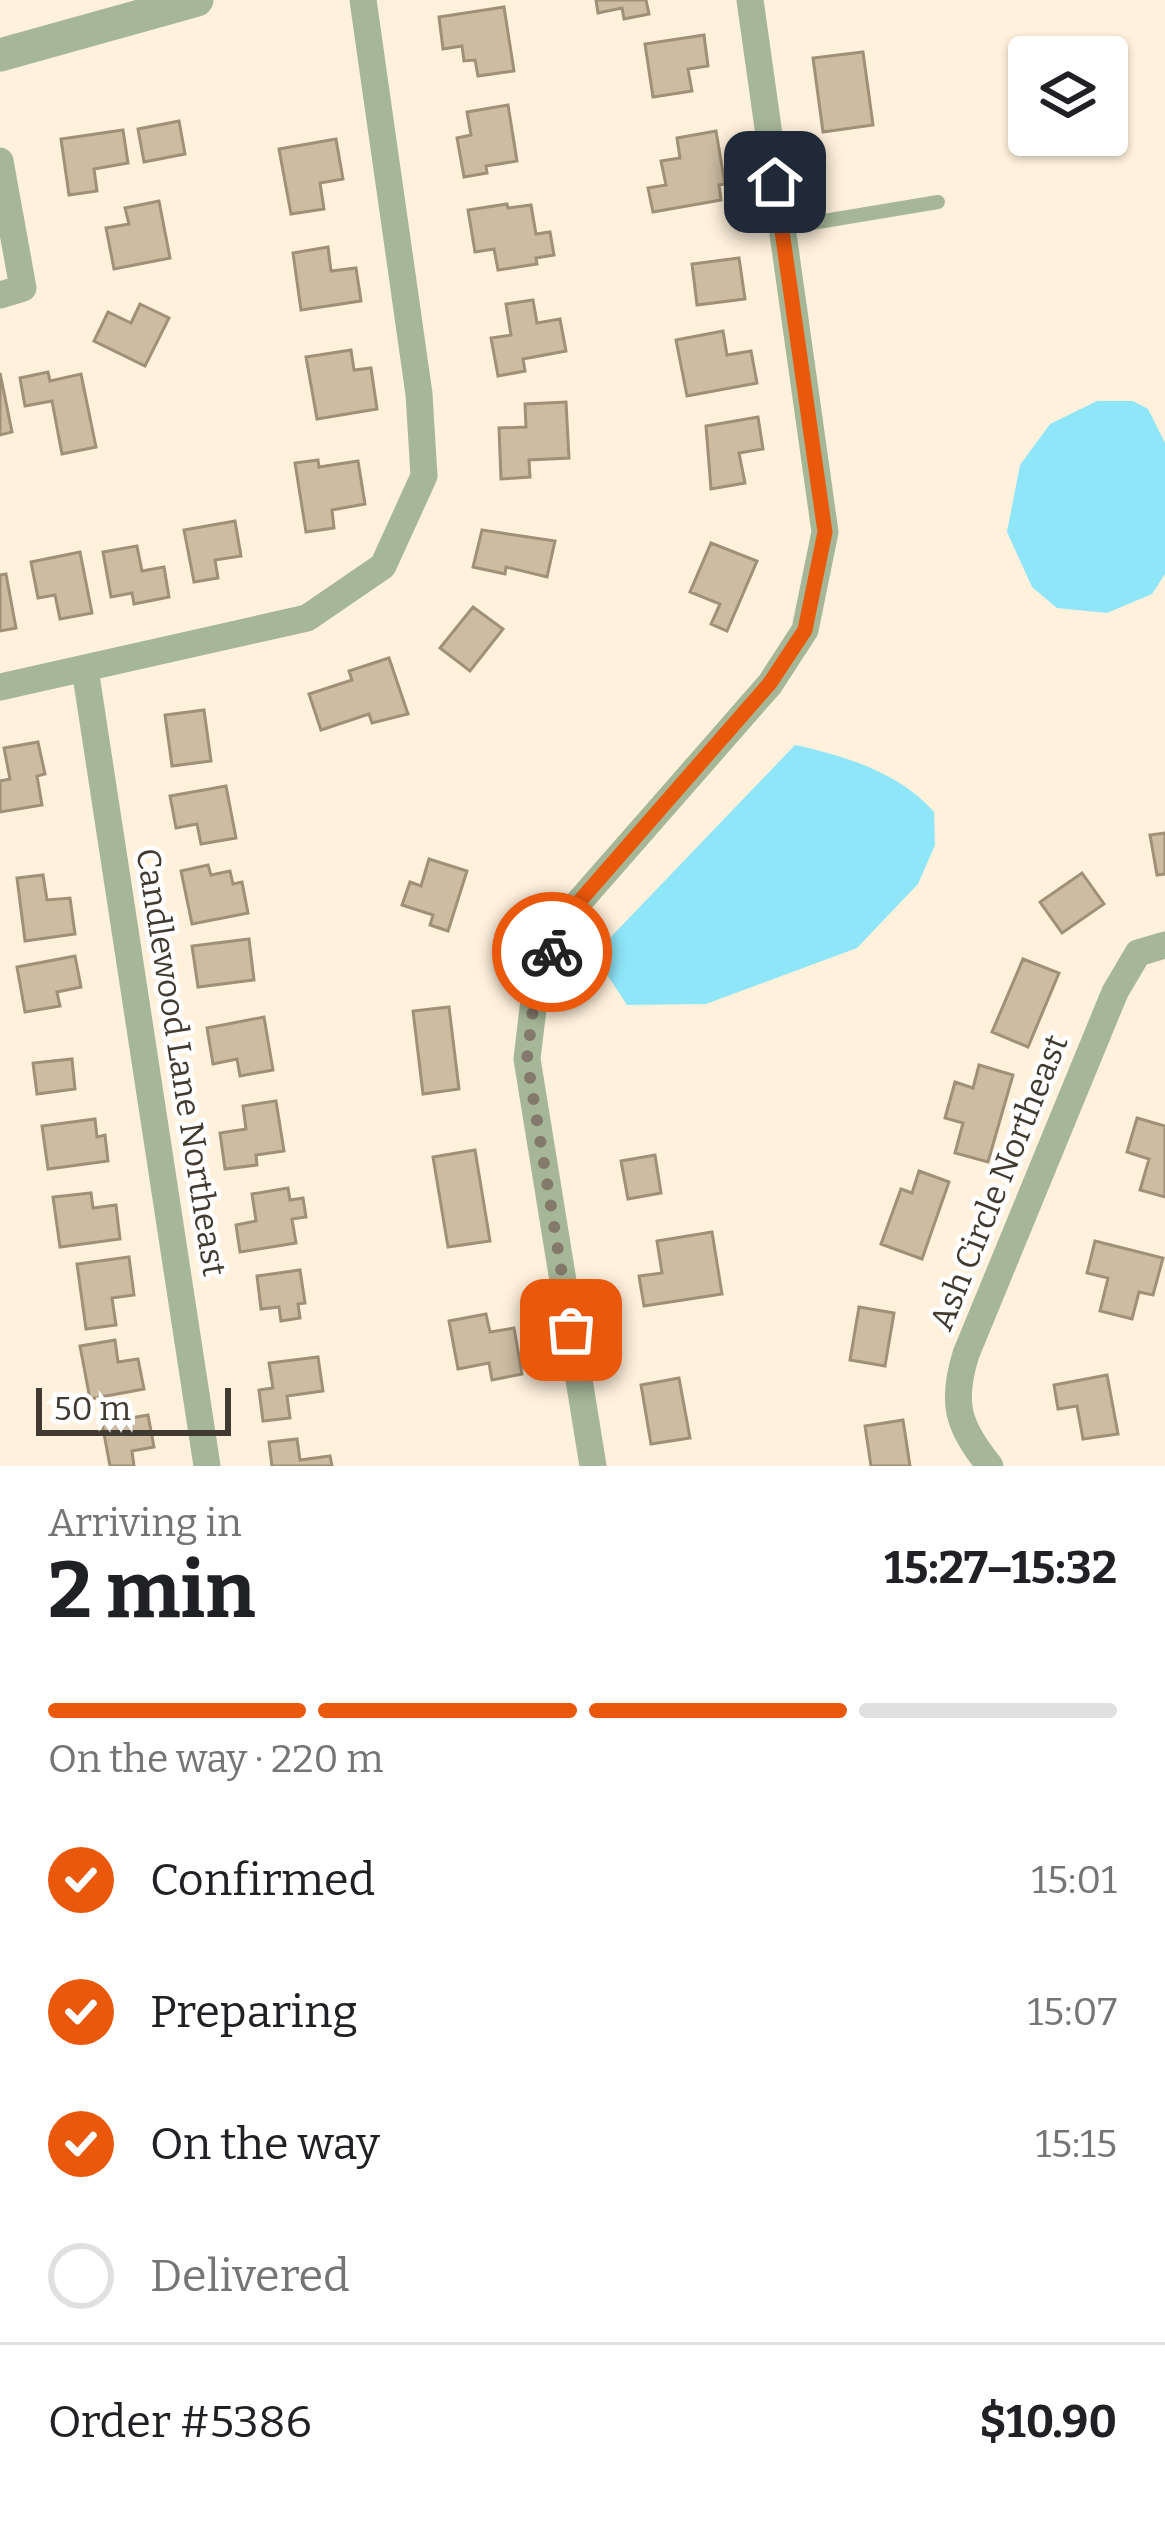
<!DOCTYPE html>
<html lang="en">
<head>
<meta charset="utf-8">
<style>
	:root { --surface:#fff; --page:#f6f6f6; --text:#202124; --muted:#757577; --line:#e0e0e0; --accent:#ea580c }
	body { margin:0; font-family:Bitter,serif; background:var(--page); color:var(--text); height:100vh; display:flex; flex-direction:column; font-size:45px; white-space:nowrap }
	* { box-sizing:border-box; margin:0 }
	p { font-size:39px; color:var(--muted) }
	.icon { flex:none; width:66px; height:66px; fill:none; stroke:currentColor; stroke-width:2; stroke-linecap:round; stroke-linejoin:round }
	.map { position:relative; height:1466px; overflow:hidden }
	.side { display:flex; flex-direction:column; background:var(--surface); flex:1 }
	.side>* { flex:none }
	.buttons { position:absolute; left:1008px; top:36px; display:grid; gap:24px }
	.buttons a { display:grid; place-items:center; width:120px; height:120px; border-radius:12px; background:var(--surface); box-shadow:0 3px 9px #0004; font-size:60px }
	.scale { position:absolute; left:36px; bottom:30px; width:195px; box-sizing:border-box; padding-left:12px; border:6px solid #413a30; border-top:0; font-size:33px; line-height:42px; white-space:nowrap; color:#413a30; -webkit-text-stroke:9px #fff; paint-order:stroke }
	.pin { position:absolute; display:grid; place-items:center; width:102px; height:102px; color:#fff; margin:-51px; border-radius:24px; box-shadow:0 6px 18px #0006 }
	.courier { position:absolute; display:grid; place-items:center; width:120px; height:120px; margin:-60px; border:9px solid #ea580c; border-radius:50%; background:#fff; color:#222; box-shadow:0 3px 15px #0007 }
	.summary em { font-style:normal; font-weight:700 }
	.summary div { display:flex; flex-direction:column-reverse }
	.summary { display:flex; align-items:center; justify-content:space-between; height:204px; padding:0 48px }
	h1 { font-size:78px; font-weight:700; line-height:90px }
	.bar { display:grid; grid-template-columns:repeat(4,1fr); gap:18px 12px; align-content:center; height:144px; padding:0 48px }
	.bar i { height:15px; border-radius:9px; background:var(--line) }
	.bar .active { background:var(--accent) }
	.bar p { grid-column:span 4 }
	.line { display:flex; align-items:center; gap:30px; padding:0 48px; border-top:3px solid var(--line) }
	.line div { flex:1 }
	ol { padding:0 48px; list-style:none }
	li { display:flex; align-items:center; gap:36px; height:132px }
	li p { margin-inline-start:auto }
	li .icon { padding:12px; border-radius:50%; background:var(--accent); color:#fff; stroke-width:4 }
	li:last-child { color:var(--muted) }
	li i { width:66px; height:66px; border:6px solid var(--line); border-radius:50% }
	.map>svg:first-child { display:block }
	.water { fill:#8fe6f9 }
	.building { fill:#ccbca2; stroke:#9f9077; stroke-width:3 }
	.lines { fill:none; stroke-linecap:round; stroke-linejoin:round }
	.service { stroke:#a5b797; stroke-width:14 }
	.minor { stroke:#a5b797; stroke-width:27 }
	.tertiary { stroke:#a5b797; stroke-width:33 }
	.done { stroke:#847a6c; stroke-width:12; stroke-dasharray:0 21.6 }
	.route { stroke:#ea580c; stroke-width:15 }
	.labels { text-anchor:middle; stroke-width:9; stroke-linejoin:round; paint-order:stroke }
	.street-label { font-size:33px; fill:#413a30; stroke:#fff }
</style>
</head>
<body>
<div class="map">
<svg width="1165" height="1466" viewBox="0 0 1165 1466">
	<rect width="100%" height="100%" fill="#fff1dc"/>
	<path class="water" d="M1097 401H1133L1148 409 1165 443V574L1152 594 1107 613 1057 608 1032 587 1007 532 1020 465 1050 424Z
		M795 745C846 756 900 773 934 812L935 845 918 884 857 948 706 1004 627 1005 600 964 607 941Z"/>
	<path class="building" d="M596 0H646L649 14 624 19 622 8 598 13Z
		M504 7 514 71 478 76 475 60 464 61 462 46 443 49 439 17Z
		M704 35 708 66 688 69 692 91 653 97 645 44Z
		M863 52 873 125 823 132 813 58Z
		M508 105 517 161 486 166 487 173 464 177 457 138 471 135 467 112Z
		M179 121 185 154 144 162 138 129Z
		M123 130 128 163 94 169 97 191 69 195 61 139Z
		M716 131 725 184 719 185 721 200 653 212 648 188 666 185 661 161 680 158 677 138Z
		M336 139 343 179 320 183 324 209 291 214 279 149Z
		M159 201 170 258 114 269 106 228 129 224 125 208Z
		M507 204 508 208 531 205 536 234 550 232 554 255 536 258 537 264 498 270 494 249 475 252 468 210Z
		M328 247 331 271 356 268 361 301 301 310 293 253Z
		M739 258 745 299 697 305 692 264Z
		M533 300 537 323 560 319 566 351 523 359 525 371 498 376 491 338 511 335 506 304Z
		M140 304 169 318 145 366 94 341 108 312 131 323Z
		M723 331 727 355 751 351 757 383 687 396 676 340Z
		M351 350 354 370 371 368 377 409 317 419 306 357Z
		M48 372 50 381 81 374 96 447 62 454 52 401 25 406 20 378Z
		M0 373 12 432 0 435Z
		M566 402 569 458 529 460 530 477 501 479 499 428 526 427 525 404Z
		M758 417 763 449 739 453 745 483 711 489 706 426Z
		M318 460 319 467 358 461 365 504 332 510 334 528 306 532 295 463Z
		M235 521 241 556 215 560 218 578 194 582 184 530Z
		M482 530 555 541 547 577 506 567 505 574 473 567Z
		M711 543 757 561 727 631 711 624 720 604 690 592Z
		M137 546 142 571 164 567 169 597 134 604 132 593 111 597 103 552Z
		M80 552 92 613 60 619 55 595 38 598 31 562Z
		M6 574 16 628 0 631V575Z
		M473 607 503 629 470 671 440 648Z
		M389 658 408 714 372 723 369 714 321 730 309 694 352 680 349 671Z
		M204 710 211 761 172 766 165 715Z
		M38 742 45 774 37 776 42 805 0 812V781L10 779 4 748Z
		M226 786 236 838 201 844 197 824 176 828 170 796Z
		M1165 833V874L1157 875 1150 835Z
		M429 859 467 871 448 931 430 925 433 915 402 905 410 882 421 886Z
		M208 865 211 875 230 871 233 884 242 882 248 913 192 924 181 871Z
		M1082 873 1104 904 1062 933 1040 902Z
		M43 875 47 900 70 898 75 934 25 941 17 878Z
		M249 939 254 980 198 987 192 946Z
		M75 956 81 987 57 992 60 1006 25 1012 17 967Z
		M1023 959 1059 973 1028 1047 992 1032Z
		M449 1007 459 1089 423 1094 413 1011Z
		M264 1017 273 1070 240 1076 237 1059 213 1064 207 1028Z
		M72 1059 75 1089 37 1094 33 1063Z
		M979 1065 1013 1075 988 1162 955 1153 963 1123 945 1118 955 1082 973 1088Z
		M276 1101 284 1151 256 1155 257 1165 225 1169 220 1133 246 1129 243 1106Z
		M1137 1118 1165 1126V1197L1140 1190 1149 1159 1127 1152Z
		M95 1119 97 1137 105 1135 108 1161 48 1169 42 1126Z
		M475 1150 490 1241 448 1247 433 1157Z
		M655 1155 661 1193 628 1199 621 1161Z
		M919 1171 949 1182 922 1259 881 1244 901 1189 912 1193Z
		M288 1188 290 1200 303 1198 306 1217 292 1219 296 1243 240 1252 236 1225 256 1221 252 1194Z
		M91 1193 93 1208 116 1205 120 1239 60 1247 53 1197Z
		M712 1232 722 1294 644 1306 639 1276 662 1273 657 1241Z
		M1095 1241 1163 1258 1153 1295 1139 1292 1132 1319 1100 1311 1108 1278 1087 1273Z
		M129 1257 134 1295 112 1298 116 1325 86 1329 77 1264Z
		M300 1270 305 1303 298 1304 300 1318 281 1321 279 1307 261 1309 257 1276Z
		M859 1307 894 1313 885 1366 850 1360Z
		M486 1314 490 1332 514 1328 522 1374 492 1380 489 1363 458 1369 449 1321Z
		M115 1340 118 1362 138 1359 144 1389 90 1399 80 1346Z
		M318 1357 323 1391 287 1396 290 1418 263 1421 259 1390 273 1388 269 1363Z
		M1107 1375 1118 1434 1083 1439 1077 1406 1058 1409 1054 1385Z
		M679 1378 690 1438 651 1444 641 1385Z
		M148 1415 154 1447 132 1451 134 1466H110L102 1423Z
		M903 1420 910 1466H871L865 1426Z
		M297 1439 300 1460 330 1456 332 1466H272L269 1442Z"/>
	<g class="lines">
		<path class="service" d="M782 228 938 202"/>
		<path class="minor" d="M0 161 23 288 0 295
			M85 669 207 1466
			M0 687 307 618 383 566 424 476 419 394 363 0
			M593 1466 527 1059 534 1000 565 918 770 684 805 630 825 532 750 0
			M990 1466C957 1426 951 1402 966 1354L1115 992 1138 953 1165 945"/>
		<path class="tertiary" d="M0 55 197 0"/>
	</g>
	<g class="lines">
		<path class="done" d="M552 952 534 1000 527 1059 571 1330"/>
		<path class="route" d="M552 952 565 918 770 683 805 630 825 532 775 182"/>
	</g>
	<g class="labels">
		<g class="street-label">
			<text transform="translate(182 1062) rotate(81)" y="12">Candlewood Lane Northeast</text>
			<text transform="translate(998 1182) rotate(-68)" y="12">Ash Circle Northeast</text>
		</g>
	</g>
</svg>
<div class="buttons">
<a><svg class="icon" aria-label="layers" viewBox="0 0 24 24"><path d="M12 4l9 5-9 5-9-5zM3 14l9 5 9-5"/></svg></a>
</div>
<div class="scale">50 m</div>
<div class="pin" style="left:571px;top:1330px;background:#ea580c"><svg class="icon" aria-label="bag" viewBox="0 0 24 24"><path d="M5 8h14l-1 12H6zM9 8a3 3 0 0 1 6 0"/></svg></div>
<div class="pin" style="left:775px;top:182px;background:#1f2937"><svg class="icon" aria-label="home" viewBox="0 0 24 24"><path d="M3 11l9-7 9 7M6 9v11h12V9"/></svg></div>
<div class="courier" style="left:552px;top:952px"><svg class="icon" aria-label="bike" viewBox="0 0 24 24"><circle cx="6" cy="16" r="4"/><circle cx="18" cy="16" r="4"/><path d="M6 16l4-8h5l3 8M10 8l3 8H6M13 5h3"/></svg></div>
</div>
<section class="side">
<div class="summary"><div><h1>2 min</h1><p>Arriving in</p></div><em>15:27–15:32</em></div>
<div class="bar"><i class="active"></i><i class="active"></i><i class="active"></i><i></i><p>On the way · 220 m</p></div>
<ol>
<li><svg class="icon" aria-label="check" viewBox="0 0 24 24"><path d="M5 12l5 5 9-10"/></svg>Confirmed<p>15:01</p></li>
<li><svg class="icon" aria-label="check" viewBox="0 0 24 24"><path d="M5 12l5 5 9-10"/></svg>Preparing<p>15:07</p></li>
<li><svg class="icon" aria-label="check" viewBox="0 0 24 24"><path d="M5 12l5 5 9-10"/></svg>On the way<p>15:15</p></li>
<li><i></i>Delivered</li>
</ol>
<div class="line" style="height:156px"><div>Order #5386</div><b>$10.90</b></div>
</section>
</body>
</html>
